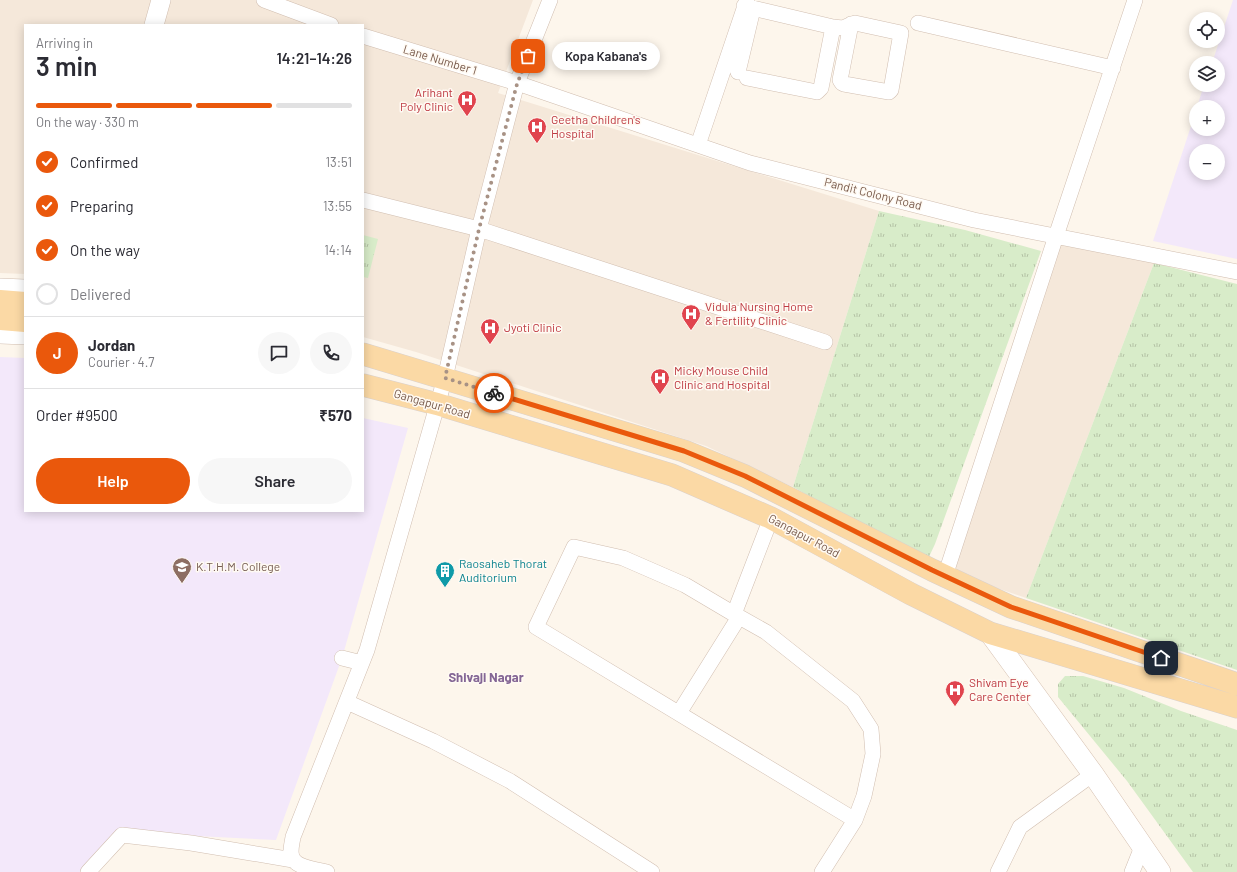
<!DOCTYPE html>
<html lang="en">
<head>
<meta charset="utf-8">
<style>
	:root { --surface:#fff; --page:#f7f7f7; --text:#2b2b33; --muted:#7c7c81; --line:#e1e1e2; --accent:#ea580c }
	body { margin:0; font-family:Barlow,sans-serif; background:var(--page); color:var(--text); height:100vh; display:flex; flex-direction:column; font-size:15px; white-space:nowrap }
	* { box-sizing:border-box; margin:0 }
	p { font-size:13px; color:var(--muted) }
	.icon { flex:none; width:22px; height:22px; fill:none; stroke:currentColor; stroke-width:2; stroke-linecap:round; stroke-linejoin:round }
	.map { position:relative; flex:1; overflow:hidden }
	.sheet { position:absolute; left:24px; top:24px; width:340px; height:488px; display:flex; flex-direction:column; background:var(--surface); border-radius:0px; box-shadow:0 2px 10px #0003 }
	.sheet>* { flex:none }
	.buttons { position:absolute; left:1189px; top:12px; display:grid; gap:8px }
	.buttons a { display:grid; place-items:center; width:36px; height:36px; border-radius:50%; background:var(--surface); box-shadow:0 2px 10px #0003; font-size:20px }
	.pin { position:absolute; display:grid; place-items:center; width:34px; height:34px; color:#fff; margin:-17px; border-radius:8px; box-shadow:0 2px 6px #0006 }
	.courier { position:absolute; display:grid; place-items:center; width:40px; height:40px; margin:-20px; border:3px solid #ea580c; border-radius:50%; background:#fff; color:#222; box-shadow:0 1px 5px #0007 }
	.bubble { position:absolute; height:28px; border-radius:14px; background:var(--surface); box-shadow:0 2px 10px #0003; font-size:13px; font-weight:600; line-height:28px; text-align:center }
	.head em { font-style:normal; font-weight:600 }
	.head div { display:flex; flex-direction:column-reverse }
	.head { display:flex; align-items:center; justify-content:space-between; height:68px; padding:0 12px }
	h1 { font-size:26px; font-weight:600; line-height:30px }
	.bar { display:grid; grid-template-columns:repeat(4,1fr); gap:6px 4px; align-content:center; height:48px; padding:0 12px }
	.bar i { height:5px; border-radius:3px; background:var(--line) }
	.bar .current { background:var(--accent) }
	.bar p { grid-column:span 4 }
	.line { display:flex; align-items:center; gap:10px; padding:0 12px; border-top:1px solid var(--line) }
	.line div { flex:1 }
	.round { display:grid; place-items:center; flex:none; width:42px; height:42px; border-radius:21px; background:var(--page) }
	ol { padding:0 12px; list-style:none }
	li { display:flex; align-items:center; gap:12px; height:44px }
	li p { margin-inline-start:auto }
	li .icon { padding:4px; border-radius:50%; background:var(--accent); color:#fff; stroke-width:4 }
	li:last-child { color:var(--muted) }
	li i { width:22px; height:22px; border:2px solid var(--line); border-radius:50% }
	.cta { display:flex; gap:8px; margin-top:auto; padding:8px 12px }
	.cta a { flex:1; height:46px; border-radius:24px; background:var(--accent); color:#fff; font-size:16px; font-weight:600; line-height:46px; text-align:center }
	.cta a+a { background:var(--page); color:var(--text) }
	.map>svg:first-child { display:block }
	.residential { fill:#f5e8da }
	.education { fill:#f3e8fa; fill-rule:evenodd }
	.grass { fill:url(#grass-tufts) }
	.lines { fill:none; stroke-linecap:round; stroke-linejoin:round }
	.minor-casing { stroke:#d1beb0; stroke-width:16 }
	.tertiary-casing { stroke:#d1beb0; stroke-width:20 }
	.secondary-casing { stroke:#d6c0b0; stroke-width:22 }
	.primary-casing { stroke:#dad1cd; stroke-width:23 }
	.minor { stroke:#fff; stroke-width:15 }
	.tertiary { stroke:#fff; stroke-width:19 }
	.secondary { stroke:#fff; stroke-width:21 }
	.primary { stroke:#fbd9a5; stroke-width:22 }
	.done { stroke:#a89285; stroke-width:4; stroke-dasharray:0 7.2 }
	.route { stroke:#ea580c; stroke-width:5 }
	.labels { text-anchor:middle; stroke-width:3; stroke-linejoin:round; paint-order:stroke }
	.street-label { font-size:12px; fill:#7a5c4d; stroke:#fffaf3 }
	.health-label { font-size:12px; fill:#be3a42; stroke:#fffaf3; text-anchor:start }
	.culture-label { font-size:12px; fill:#0d838f; stroke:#fffaf3; text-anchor:start }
	.education-label { font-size:12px; fill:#785e54; stroke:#fffaf3; text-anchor:start }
	.neighbourhood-label { font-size:13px; font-weight:bold; fill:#846695; stroke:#fffaf3 }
</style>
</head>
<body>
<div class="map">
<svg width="1237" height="872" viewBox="0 0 1237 872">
	<defs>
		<pattern id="grass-tufts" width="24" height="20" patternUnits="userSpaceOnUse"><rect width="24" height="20" fill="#d8ecc9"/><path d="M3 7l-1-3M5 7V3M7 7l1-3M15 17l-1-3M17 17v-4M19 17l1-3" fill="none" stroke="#b4c2a5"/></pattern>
	</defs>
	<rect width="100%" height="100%" fill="#fdf6ec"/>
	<path class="residential" d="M0 0H533L498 93 879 211 793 487 706 446 416 352 363 337V25H25V274L0 273Z
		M1061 242 1154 263 1026 598 982 583 943 565Z"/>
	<path class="education" d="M1233 0H1237V259L1153 241 1196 111V129H1218V107H1197L1204 85H1218V63H1212ZM1196 151H1218V173H1196Z
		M0 357 25 358V511H363V418L408 428 342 658 276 840 115 832 88 872H0Z"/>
	<path class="grass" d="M879 211 965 230 1041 251 935 544 927 561 793 487Z
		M363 235 378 239 368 278 363 277Z
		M1154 263 1237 284V670L1026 598Z
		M1065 676H1083L1124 688 1181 711 1237 730V872H1193L1127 781 1058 697V684Z"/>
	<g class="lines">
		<defs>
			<path id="minor" d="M264 0 331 25
				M744 6 833 27C847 29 843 27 855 23L901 33 891 90 889 92 844 84 842 83 840 80 851 24
				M918 23 1113 68
				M363 36 517 83 750 163 974 220 1237 272
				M738 72 753 9
				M747 78 817 92 821 88 833 27
				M698 145 747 0
				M363 200 479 229 825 342
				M771 518 734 614 766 632 853 701 871 729 873 754 864 796 855 820 822 872
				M945 576 1056 236 1135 0
				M734 614 685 585 623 558 574 547 536 627 855 820
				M342 658 362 663
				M347 702 433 741 510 781 652 872
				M679 713 739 617
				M88 872 122 835 191 843 293 860
				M327 872C318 870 298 868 293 859 289 853 292 844 293 837L367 650 445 378 479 229 517 83 550 0
				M998 872 1020 827 1093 774
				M1132 872 1142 847"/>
			<path id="tertiary" d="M154 25 161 0
				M0 288 25 289
				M0 334 25 335"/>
			<path id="secondary" d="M990 633 1093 774 1160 872"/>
			<path id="primary" d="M0 301 25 303
				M0 319 25 321
				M363 354 684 451 745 476 932 570 1011 607 1237 684
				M363 385 437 404 672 475 771 518 911 594 990 633 1237 707"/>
		</defs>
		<use href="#minor" class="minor-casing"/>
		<use href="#tertiary" class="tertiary-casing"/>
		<use href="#secondary" class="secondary-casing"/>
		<use href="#primary" class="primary-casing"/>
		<use href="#minor" class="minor"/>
		<use href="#tertiary" class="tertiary"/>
		<use href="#secondary" class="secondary"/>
		<use href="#primary" class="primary"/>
	</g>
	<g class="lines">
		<path class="done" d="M494 393 445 378 479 229 517 84 528 56"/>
		<path class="route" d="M494 393 684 451 745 476 932 570 1011 607 1161 658"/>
	</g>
	<defs>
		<symbol id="hospital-pin" viewBox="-11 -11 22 30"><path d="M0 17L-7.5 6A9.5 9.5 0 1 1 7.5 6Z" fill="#e0444e" stroke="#fffaf3"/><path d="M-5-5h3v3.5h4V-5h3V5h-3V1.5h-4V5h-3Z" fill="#fff"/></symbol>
		<symbol id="school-pin" viewBox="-11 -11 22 30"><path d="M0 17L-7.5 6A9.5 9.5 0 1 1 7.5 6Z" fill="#8d6e63" stroke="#fffaf3"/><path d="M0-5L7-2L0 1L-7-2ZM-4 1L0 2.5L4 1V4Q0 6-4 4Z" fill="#fff"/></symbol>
		<symbol id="building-pin" viewBox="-11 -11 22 30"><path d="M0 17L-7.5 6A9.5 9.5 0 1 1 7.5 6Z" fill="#0f9aa8" stroke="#fffaf3"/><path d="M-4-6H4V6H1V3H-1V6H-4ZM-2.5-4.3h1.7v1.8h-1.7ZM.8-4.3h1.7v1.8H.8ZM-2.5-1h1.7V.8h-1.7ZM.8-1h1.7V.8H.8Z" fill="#fff"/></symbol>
	</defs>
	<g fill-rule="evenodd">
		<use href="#hospital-pin" x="456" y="89" width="22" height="30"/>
		<use href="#hospital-pin" x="526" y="116" width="22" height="30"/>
		<use href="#hospital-pin" x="680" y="303" width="22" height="30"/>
		<use href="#hospital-pin" x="479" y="317" width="22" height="30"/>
		<use href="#hospital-pin" x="649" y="367" width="22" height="30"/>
		<use href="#school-pin" x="171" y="556" width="22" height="30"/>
		<use href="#building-pin" x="434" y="560" width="22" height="30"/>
		<use href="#hospital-pin" x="944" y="679" width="22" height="30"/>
	</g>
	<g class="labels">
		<g class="street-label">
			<text transform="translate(440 60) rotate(17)" y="4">Lane Number 1</text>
			<text transform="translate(873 194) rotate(14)" y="4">Pandit Colony Road</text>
			<text transform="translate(432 404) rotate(16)" y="4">Gangapur Road</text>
			<text transform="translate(804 536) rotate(28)" y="4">Gangapur Road</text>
		</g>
		<g class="health-label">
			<text x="453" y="97" text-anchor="end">Arihant<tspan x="453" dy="14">Poly Clinic</tspan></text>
			<text x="551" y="124">Geetha Children's<tspan x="551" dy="14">Hospital</tspan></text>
			<text x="705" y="311">Vidula Nursing Home<tspan x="705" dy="14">&amp; Fertility Clinic</tspan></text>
			<text x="504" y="332">Jyoti Clinic</text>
			<text x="674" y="375">Micky Mouse Child<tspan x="674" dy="14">Clinic and Hospital</tspan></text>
			<text x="969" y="687">Shivam Eye<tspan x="969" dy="14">Care Center</tspan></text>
		</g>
		<g class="culture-label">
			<text x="459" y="568">Raosaheb Thorat<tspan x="459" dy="14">Auditorium</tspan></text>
		</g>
		<g class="education-label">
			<text x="196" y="571">K.T.H.M. College</text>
		</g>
		<g class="neighbourhood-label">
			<text x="486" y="682">Shivaji Nagar</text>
		</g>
	</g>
</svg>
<div class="buttons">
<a><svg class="icon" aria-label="locate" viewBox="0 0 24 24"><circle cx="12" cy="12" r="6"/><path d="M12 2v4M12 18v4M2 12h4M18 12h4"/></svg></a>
<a><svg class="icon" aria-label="layers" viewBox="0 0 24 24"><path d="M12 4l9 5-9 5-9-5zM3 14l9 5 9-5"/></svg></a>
<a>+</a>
<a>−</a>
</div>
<div class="pin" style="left:528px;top:56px;background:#ea580c"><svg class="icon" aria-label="bag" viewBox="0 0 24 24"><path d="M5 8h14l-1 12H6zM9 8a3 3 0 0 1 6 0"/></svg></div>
<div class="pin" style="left:1161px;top:658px;background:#1f2937"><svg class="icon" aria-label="home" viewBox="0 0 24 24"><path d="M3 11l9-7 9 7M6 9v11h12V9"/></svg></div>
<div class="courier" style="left:494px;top:393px"><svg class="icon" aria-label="bike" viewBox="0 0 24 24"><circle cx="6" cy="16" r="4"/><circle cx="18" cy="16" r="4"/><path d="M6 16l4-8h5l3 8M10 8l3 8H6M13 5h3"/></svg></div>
<div class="bubble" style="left:552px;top:42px;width:108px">Kopa Kabana's</div>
<section class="sheet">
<div class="head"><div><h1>3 min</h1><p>Arriving in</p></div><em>14:21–14:26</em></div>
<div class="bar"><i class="current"></i><i class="current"></i><i class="current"></i><i></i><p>On the way · 330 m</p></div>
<ol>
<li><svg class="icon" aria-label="check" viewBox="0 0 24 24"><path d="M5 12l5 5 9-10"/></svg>Confirmed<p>13:51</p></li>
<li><svg class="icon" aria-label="check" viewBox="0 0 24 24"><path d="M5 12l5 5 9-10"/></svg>Preparing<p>13:55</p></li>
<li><svg class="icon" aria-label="check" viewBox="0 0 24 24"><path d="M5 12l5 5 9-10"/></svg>On the way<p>14:14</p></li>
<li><i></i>Delivered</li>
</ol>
<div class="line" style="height:72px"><b class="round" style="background:var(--accent);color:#fff">J</b><div><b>Jordan</b><p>Courier · 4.7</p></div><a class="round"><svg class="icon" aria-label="chat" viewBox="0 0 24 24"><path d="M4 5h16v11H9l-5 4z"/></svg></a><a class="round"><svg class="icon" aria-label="phone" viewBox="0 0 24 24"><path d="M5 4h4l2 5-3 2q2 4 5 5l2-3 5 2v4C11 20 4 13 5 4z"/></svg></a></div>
<div class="line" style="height:52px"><div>Order #9500</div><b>₹570</b></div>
<div class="cta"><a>Help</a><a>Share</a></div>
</section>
</div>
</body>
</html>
